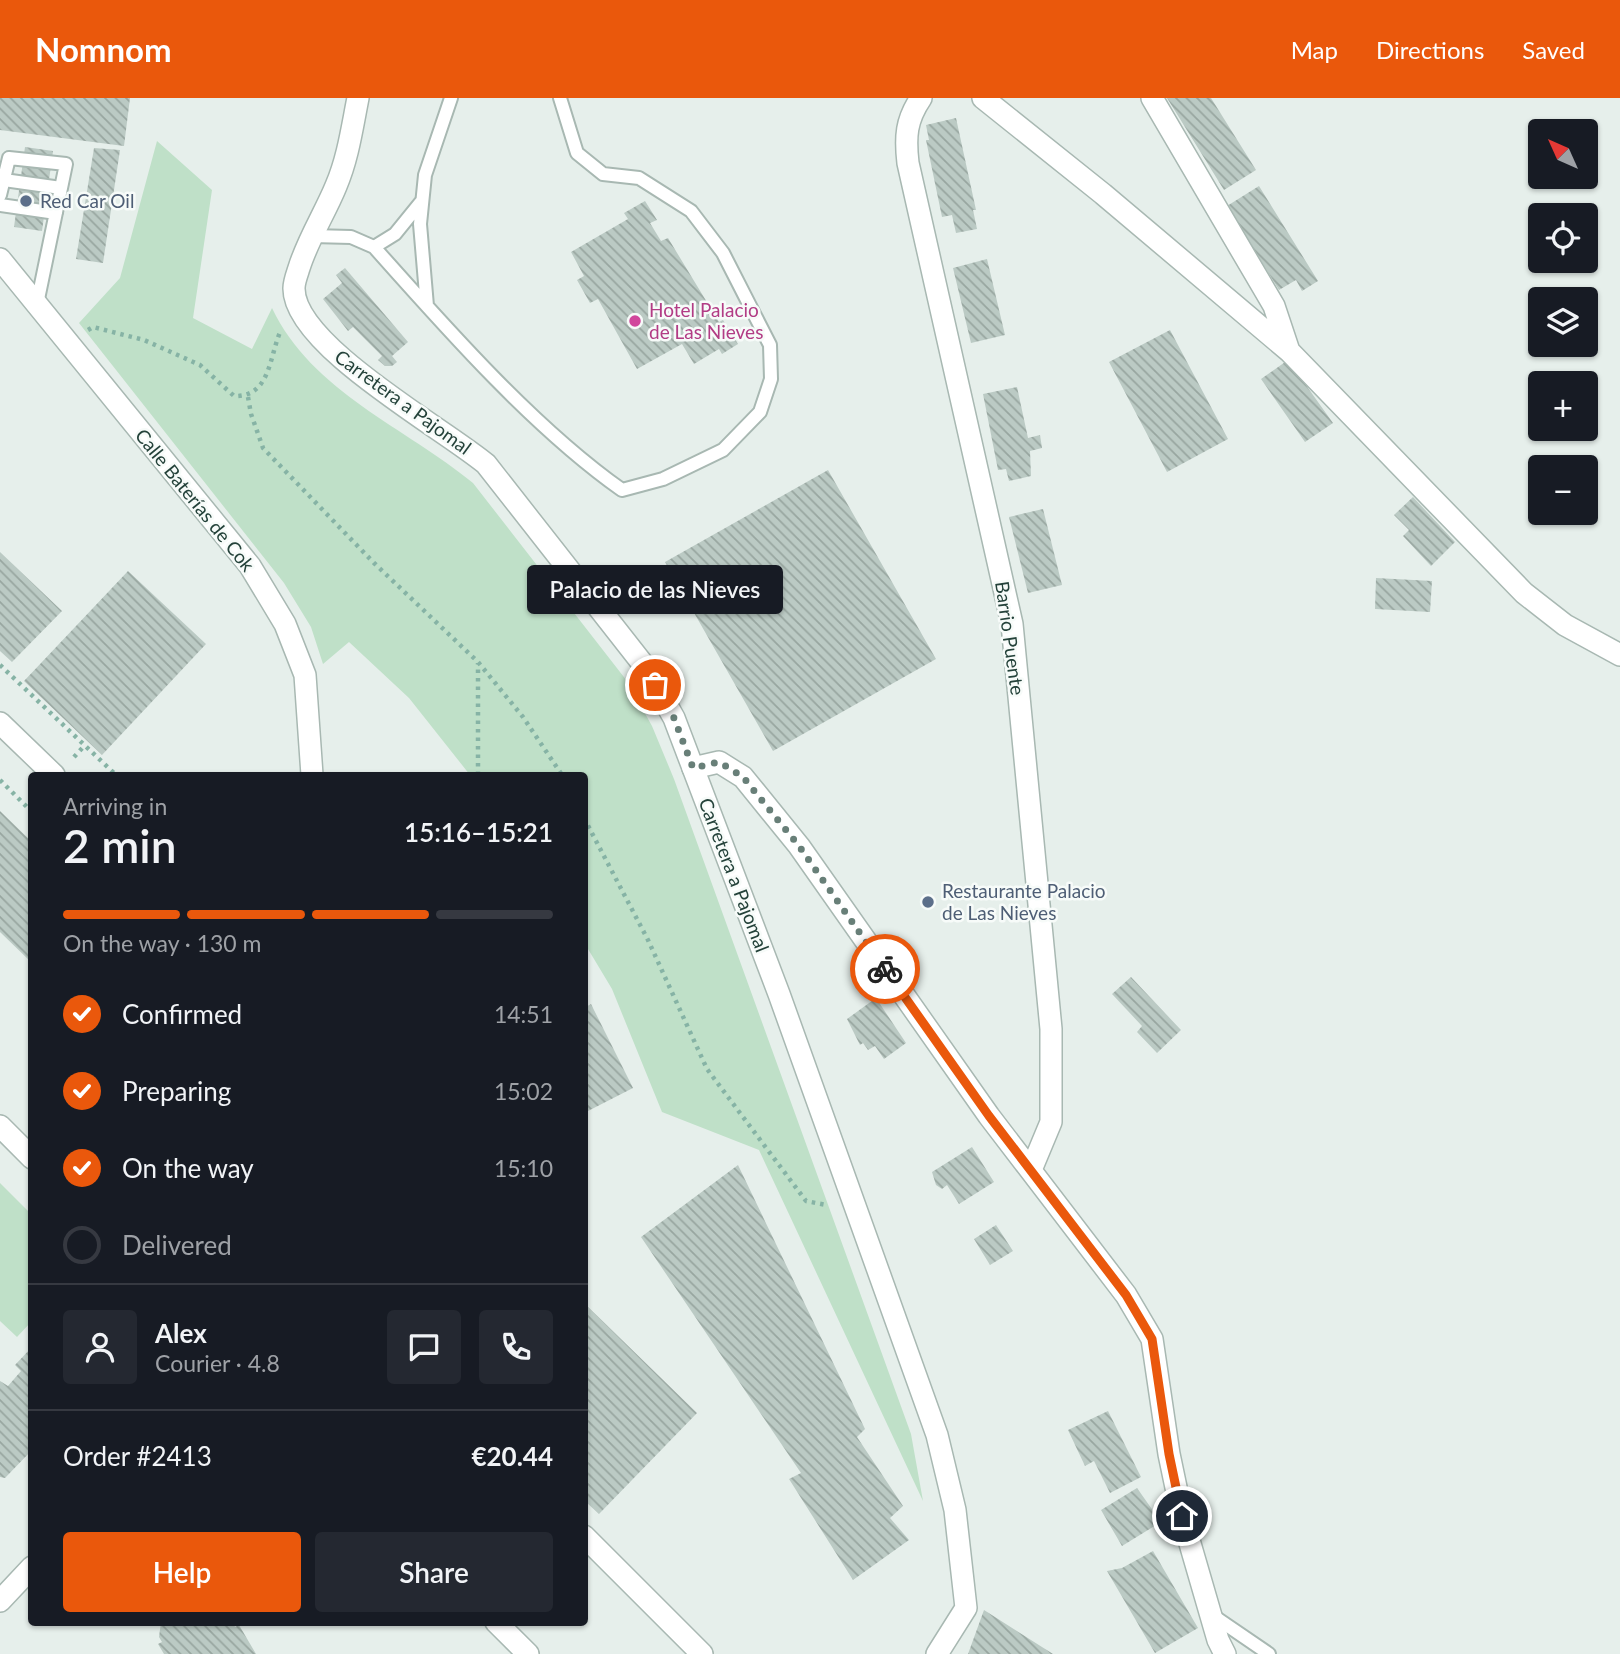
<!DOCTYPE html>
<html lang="en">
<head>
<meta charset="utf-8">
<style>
	:root { --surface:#171b24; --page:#242831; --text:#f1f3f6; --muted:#9ea1a6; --line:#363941; --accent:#ea580c }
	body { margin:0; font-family:Lato,sans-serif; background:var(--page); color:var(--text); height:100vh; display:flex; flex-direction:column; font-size:26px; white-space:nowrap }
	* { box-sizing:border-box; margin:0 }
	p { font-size:23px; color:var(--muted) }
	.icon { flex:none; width:38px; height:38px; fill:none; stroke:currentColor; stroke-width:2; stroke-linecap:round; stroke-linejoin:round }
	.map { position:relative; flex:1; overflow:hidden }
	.drawer { position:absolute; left:28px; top:674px; width:560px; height:854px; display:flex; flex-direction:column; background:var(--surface); border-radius:7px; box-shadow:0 2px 5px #0004 }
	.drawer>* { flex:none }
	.needle { width:46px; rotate:315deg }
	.buttons { position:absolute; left:1528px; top:21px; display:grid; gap:14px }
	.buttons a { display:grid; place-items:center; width:70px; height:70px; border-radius:7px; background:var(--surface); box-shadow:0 2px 5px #0004; font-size:35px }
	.pin { position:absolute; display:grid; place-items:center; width:60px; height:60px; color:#fff; margin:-30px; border:4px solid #fff; border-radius:50%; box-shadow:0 2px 7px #0007 }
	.courier { position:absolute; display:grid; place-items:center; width:70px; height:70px; margin:-35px; border:5px solid #ea580c; border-radius:50%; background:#fff; color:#222; box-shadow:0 2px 9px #0007 }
	.bubble { position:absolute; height:49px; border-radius:7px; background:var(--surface); box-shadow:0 2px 5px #0004; font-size:23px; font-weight:600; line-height:49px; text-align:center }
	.overview em { font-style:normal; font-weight:600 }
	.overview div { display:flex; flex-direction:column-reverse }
	.overview { display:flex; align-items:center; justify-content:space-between; height:119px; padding:0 35px }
	h1 { font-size:46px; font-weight:600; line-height:52px }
	.bar { display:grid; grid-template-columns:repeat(4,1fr); gap:10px 7px; align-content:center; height:84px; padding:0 35px }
	.bar i { height:9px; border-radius:5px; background:var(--line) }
	.bar .active { background:var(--accent) }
	.bar p { grid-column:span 4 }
	.line { display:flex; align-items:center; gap:18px; padding:0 35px; border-top:2px solid var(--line) }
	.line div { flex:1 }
	.round { display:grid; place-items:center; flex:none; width:74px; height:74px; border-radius:7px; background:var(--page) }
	ol { padding:0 35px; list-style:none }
	li { display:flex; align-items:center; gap:21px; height:77px }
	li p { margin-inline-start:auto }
	li .icon { padding:7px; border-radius:50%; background:var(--accent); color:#fff; stroke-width:4 }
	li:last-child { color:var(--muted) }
	li i { width:38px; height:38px; border:4px solid var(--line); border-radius:50% }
	.cta { display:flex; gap:14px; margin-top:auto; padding:14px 35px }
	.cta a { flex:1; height:80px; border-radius:7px; background:var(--accent); color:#fff; font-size:28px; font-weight:600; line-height:80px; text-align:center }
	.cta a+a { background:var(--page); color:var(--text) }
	header { display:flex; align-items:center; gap:42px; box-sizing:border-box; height:98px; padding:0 35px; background:var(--accent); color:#fff }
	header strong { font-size:33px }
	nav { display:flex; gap:38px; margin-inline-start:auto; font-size:24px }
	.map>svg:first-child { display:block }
	.green { fill:#bfe0c8 }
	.building { fill:url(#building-back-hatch) }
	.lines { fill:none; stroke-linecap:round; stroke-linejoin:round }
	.service-casing { stroke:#a8b8b2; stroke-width:16 }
	.minor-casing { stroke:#a8b8b2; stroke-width:24 }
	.tertiary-casing { stroke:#a8b8b2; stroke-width:24 }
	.path { stroke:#86b3a5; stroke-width:4.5; stroke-dasharray:3.5 5; stroke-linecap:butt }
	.service { stroke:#fff; stroke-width:12 }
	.minor { stroke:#fff; stroke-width:21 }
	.tertiary { stroke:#fff; stroke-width:21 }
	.done { stroke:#687f78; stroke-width:7; stroke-dasharray:0 12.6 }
	.route { stroke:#ea580c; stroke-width:9 }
	.service-dot { fill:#5c6f8a; stroke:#f7fbf9; stroke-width:2.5 }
	.hotel-dot { fill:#d1479c; stroke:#f7fbf9; stroke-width:2.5 }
	.labels { text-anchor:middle; stroke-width:5; stroke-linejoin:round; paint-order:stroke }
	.service-label { font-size:19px; fill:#4e5e75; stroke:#f7fbf9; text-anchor:start }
	.hotel-label { font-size:19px; fill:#b23c85; stroke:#f7fbf9; text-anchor:start }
	.street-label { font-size:19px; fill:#24423a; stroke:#f7fbf9 }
</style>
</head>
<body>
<header>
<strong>Nomnom</strong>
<nav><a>Map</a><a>Directions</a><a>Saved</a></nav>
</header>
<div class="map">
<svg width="1620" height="1556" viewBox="0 0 1620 1556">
	<defs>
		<pattern id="building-back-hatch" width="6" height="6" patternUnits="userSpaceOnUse" patternTransform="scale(1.75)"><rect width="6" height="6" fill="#bbcac4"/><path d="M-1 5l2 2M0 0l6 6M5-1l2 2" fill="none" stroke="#98a6a0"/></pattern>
	</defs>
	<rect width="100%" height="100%" fill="#e6efeb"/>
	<path class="green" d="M157 43 212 92 193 220 252 251 272 210C312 294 405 329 473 385L627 583 652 628 674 681 911 1336 923 1403 759 1052 662 1014 612 891 585 846 584 677H470L409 600 349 544 323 566 311 529 284 485 79 225 120 180Z
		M0 1085 31 1116V1224L17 1239 0 1223Z"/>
	<path class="building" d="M0 0H130L124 48 0 32Z
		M1167 0H1211L1256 72 1224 92Z
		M956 20 976 112H973L977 131 956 135 952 117 942 119 926 42H929L926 27Z
		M25 49 53 53 42 133 14 129Z
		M94 50 120 52 103 165 76 161Z
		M1259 88 1318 183 1302 193 1296 182 1279 192 1227 108Z
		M645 103 657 122 650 125 661 143 668 140 719 224 723 222 738 246 722 256 719 251 694 266 682 246 637 271 598 201 590 205 577 182 584 178 571 154 628 121 624 115Z
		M987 161 1005 237 971 245 953 170Z
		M345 170 408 244 392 258 397 264 392 268H385L378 262 382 258 353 229 348 233 323 201 342 185 336 177Z
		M1170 232 1228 341 1167 374 1109 264Z
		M1288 262 1333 325 1305 344 1261 281Z
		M1017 289 1028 340 1040 337 1042 350 1030 353 1031 378 1009 383 1006 371 998 372 983 296Z
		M828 372 936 561 773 653 665 464Z
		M1413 399 1455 444 1431 468 1403 438 1409 432 1394 417Z
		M1043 411 1062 487 1028 495 1009 419Z
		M0 454 62 513 12 564 0 553Z
		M128 473 206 546 102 657 24 583Z
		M1376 480 1432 483 1430 514 1375 511Z
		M0 713 32 744V865L0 834Z
		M1131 879 1181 932 1157 955 1137 934 1142 928 1112 896Z
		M876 900 906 945 884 961 875 948 868 952 863 945 860 947 847 921Z
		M591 906 633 990 588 1013 584 1006V910Z
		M972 1049 994 1084 959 1106 947 1087 942 1091 936 1087 932 1074Z
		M738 1067 865 1331 857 1339 903 1408 890 1420 909 1442 853 1482 789 1381 801 1375 641 1139Z
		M996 1127 1013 1153 990 1167 974 1141Z
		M584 1205 697 1315 599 1416 584 1402Z
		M32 1249V1352L5 1380 0 1379V1283L8 1288 21 1273 15 1267Z
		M1108 1313 1141 1379 1110 1395 1094 1363 1085 1368 1068 1332Z
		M1137 1390 1161 1424 1122 1448 1101 1412Z
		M1153 1453 1198 1530 1155 1555 1107 1473 1122 1470Z
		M984 1512 1053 1556H968Z
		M161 1524H233L235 1529 239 1527 256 1556H164L158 1546 162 1544 159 1539Z"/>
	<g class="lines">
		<defs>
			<path id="service" d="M4 82 61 90
				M0 97 9 60 66 66 37 206
				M0 107 56 115
				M312 138 351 139 374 149C446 230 534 330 622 392L663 381 723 352 760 314 771 281 770 247 723 155 691 113 639 80 603 76 577 55 560 0
				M374 149 395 136 421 104
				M427 208 420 126 425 77 451 0
				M1212 1517 1269 1556"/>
			<path id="minor" d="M921 0C906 22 905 39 908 65L1012 526 1051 931V1024L1031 1072
				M983 0 1103 96 1289 253 1524 495 1565 527 1620 557
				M1152 0 1274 208 1289 253
				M0 161 250 468 285 526 305 577 312 677
				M0 625 54 677
				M693 670 719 664 743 679 799 748 989 1018 1126 1197 1152 1241 1169 1356 1182 1418 1218 1542 1225 1556
				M0 1028 32 1060
				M0 1503 32 1469
				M496 1524 528 1556"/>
			<path id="tertiary" d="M358 0C352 30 348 60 336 88 325 115 308 141 299 170 297 176 294 184 294 190 293 247 443 330 486 366L646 570 674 620 779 896 937 1337 955 1412 966 1510 937 1556
				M584 1438 702 1556"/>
		</defs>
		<use href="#service" class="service-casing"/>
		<use href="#minor" class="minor-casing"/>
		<use href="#tertiary" class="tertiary-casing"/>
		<path class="path" d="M88 232 93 229 144 242 200 267 234 298C271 299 269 258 281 232
			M248 299 251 316 263 350 374 465 478 564 523 619 562 677
			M0 567 116 677
			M74 659 85 647
			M478 677V565
			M0 682 27 709 32 704
			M584 720 648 842 707 971 806 1103 826 1107"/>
		<use href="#service" class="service"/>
		<use href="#minor" class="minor"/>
		<use href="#tertiary" class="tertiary"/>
	</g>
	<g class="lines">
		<path class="done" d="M655 587 674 620 693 670 719 664 743 679 799 748 885 871"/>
		<path class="route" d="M885 871 989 1018 1126 1197 1152 1241 1169 1356 1182 1418"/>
	</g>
	<g class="service-dot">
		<circle cx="26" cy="103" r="7"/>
		<circle cx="928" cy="804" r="7"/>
	</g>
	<circle class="hotel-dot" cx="635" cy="223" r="7"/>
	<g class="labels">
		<g class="service-label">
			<text x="40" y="110">Red Car Oil</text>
			<text x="942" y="800">Restaurante Palacio<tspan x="942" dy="22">de Las Nieves</tspan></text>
		</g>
		<g class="hotel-label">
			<text x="649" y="219">Hotel Palacio<tspan x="649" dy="22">de Las Nieves</tspan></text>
		</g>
		<g class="street-label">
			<text transform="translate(403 304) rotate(36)" y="7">Carretera a Pajomal</text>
			<text transform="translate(195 402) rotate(51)" y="7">Calle Baterías de Cok</text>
			<text transform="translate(1010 540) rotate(82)" y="7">Barrio Puente</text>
			<text transform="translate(734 777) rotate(69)" y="7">Carretera a Pajomal</text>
		</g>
	</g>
</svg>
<div class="buttons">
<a><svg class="needle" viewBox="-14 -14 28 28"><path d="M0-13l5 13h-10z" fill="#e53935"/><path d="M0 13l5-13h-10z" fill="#9ea1a6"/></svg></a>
<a><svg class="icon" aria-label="locate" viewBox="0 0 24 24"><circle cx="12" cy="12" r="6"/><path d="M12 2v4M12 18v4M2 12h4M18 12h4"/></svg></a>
<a><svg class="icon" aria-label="layers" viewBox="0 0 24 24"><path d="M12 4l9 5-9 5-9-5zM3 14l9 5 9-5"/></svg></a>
<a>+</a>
<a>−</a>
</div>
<div class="pin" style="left:655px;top:587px;background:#ea580c"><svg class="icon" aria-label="bag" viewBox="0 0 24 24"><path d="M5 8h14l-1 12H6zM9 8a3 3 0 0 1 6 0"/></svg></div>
<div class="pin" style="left:1182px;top:1418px;background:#1f2937"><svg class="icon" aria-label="home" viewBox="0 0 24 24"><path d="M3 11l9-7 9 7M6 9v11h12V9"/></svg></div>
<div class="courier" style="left:885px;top:871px"><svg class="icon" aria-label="bike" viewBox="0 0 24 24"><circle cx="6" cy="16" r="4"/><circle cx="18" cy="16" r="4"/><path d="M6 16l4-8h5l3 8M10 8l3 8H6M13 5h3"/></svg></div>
<div class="bubble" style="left:527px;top:467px;width:256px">Palacio de las Nieves</div>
<section class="drawer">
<div class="overview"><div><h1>2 min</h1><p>Arriving in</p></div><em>15:16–15:21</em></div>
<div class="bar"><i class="active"></i><i class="active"></i><i class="active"></i><i></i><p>On the way · 130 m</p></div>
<ol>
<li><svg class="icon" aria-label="check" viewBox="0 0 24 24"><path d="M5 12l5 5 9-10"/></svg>Confirmed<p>14:51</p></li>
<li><svg class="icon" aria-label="check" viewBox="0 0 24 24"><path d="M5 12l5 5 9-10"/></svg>Preparing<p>15:02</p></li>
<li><svg class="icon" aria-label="check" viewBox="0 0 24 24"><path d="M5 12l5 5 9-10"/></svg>On the way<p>15:10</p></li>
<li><i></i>Delivered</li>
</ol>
<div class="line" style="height:126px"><a class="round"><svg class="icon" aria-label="person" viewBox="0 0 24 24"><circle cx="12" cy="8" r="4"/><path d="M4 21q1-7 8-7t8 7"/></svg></a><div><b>Alex</b><p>Courier · 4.8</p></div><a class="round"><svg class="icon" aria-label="chat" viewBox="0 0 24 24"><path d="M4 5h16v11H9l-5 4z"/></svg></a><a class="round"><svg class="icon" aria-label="phone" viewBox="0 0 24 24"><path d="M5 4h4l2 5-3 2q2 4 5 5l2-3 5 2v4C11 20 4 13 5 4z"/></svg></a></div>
<div class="line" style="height:91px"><div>Order #2413</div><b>€20.44</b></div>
<div class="cta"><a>Help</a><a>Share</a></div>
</section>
</div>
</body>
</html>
